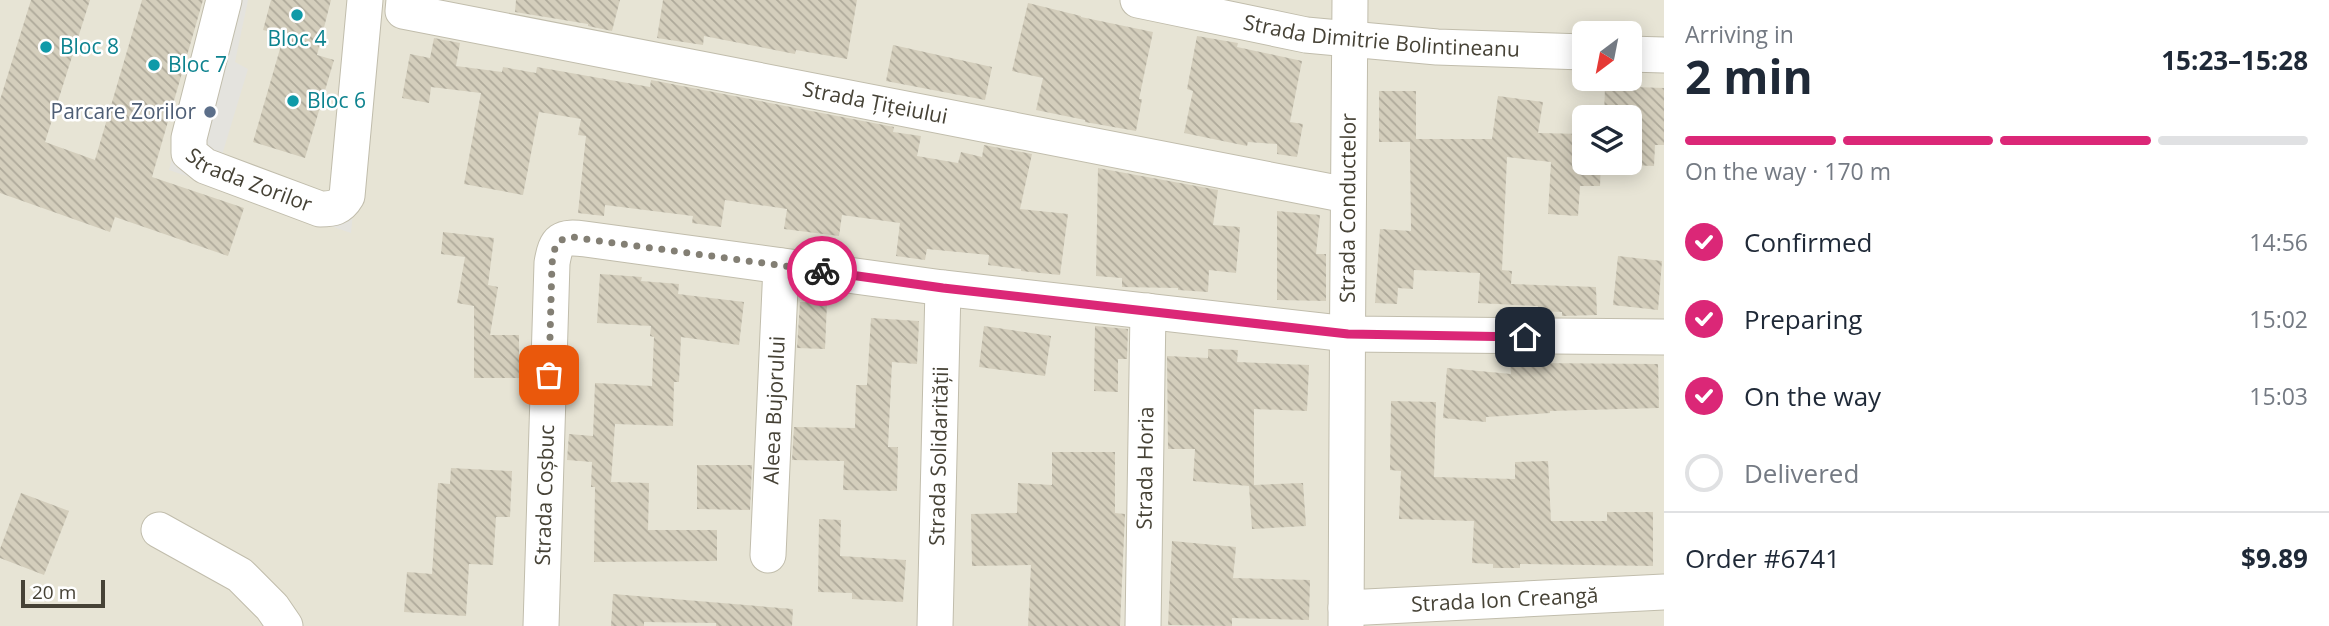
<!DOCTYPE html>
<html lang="en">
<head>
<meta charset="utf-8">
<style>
	:root { --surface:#fff; --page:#f2f2f3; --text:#1f2937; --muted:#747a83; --line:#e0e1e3; --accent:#db2777 }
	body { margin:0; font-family:"Open Sans",sans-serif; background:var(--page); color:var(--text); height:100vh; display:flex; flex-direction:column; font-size:26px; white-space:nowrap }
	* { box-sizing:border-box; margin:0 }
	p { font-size:23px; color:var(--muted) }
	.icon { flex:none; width:38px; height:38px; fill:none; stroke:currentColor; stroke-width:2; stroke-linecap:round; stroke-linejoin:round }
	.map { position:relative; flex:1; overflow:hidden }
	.sheet { display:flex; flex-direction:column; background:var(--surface); width:665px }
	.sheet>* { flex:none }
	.needle { width:46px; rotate:212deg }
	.fabs { position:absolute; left:1572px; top:21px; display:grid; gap:14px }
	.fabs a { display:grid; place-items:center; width:70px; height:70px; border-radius:10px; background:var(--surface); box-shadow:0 4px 18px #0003; font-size:35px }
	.scale { position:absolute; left:21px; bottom:18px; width:84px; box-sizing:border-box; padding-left:7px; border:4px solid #464236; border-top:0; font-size:19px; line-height:24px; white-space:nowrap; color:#464236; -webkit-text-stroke:5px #fff; paint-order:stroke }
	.pin { position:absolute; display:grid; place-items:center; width:60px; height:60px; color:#fff; margin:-30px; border-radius:14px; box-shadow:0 4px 10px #0006 }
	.courier { position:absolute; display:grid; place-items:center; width:70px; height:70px; margin:-35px; border:5px solid #db2777; border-radius:50%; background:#fff; color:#222; box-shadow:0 2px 9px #0007 }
	.overview em { font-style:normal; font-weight:700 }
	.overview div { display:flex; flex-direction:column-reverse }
	.overview { display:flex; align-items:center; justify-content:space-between; height:119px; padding:0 21px }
	h1 { font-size:46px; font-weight:700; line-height:52px }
	.bar { display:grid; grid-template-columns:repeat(4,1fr); gap:10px 7px; align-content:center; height:84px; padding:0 21px }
	.bar i { height:9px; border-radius:5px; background:var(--line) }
	.bar .current { background:var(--accent) }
	.bar p { grid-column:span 4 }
	.line { display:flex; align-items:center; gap:18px; padding:0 21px; border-top:2px solid var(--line) }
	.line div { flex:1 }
	ol { padding:0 21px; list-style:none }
	li { display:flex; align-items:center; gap:21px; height:77px }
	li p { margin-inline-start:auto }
	li .icon { padding:7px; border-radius:50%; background:var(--accent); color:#fff; stroke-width:4 }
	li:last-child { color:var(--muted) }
	li i { width:38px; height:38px; border:4px solid var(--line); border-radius:50% }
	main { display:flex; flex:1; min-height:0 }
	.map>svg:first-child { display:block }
	.residential { fill:#e7e4d5; fill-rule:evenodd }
	.parking { fill:#e4e3de }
	.building { fill:url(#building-back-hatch) }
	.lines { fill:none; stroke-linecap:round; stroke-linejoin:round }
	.minor-casing { stroke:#c1bdac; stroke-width:37 }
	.minor { stroke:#fff; stroke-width:35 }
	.done { stroke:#837f74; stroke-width:7; stroke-dasharray:0 12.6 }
	.route { stroke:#db2777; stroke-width:9 }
	.culture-dot { fill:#0f9aa8; stroke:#fff; stroke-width:2.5 }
	.service-dot { fill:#5c6f8a; stroke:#fff; stroke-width:2.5 }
	.labels { text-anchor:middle; stroke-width:5; stroke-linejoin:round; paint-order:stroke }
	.street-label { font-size:21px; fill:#464236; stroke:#fff }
	.culture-label { font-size:21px; fill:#0d838f; stroke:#fff; text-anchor:start }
	.service-label { font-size:21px; fill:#4e5e75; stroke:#fff; text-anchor:end }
</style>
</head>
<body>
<main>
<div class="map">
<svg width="1664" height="626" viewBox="0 0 1664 626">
	<defs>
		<pattern id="building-back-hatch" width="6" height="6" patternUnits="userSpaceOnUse" patternTransform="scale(1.75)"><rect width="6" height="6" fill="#d4cebc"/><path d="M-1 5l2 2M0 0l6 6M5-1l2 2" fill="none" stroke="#aea99a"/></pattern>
	</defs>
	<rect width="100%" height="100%" fill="#f3f1e6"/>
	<path class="residential" d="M0 0H1664V626H0ZM1584 33H1629V79H1584ZM1584 117H1629V163H1584Z"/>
	<path class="parking" d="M215 0H248L235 62 248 69 222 155 333 196 374 0 351 233 169 170Z"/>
	<path class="building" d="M31 0H90L45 142 95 160 142 0H203L152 177 244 208 228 256 115 217 110 232 0 193V100Z
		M271 0H331L317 55 334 60 305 158 253 142 284 35 263 30Z
		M516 0H620L612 31 588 26V24L515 12Z
		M663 0H857L847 59 796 50 795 54 704 36 703 45 657 38Z
		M1028 3 1081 16V17L1153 32 1139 99H1142L1136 131 1085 122V120L1036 110 1043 78 1012 71Z
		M1197 36 1238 43 1237 47 1302 61 1290 122 1303 124 1297 157 1277 154V144L1248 142 1247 146 1184 133 1193 91 1187 89Z
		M434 38 460 43 456 66 502 72 503 67 536 73 537 67 650 87 651 80 894 127 893 132 921 136 917 156 958 163 961 152 982 157 984 145 1032 154 1020 209 1068 214 1060 275 1021 271V269L988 265 989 255 927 249 925 260 896 256 900 223 842 215 839 236 784 229 787 209 725 200 721 227 692 223 693 216 605 205 604 216 578 213 586 136 578 135 581 119 539 112 523 195 464 184 481 93 431 87 429 103 402 98 410 54 430 58Z
		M893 45 992 67 985 100 886 81Z
		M1605 86 1664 88V145H1655L1654 166 1629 165V117H1604Z
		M1379 91H1416V139H1492L1498 96 1543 102 1538 133 1584 134V163H1601L1600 186H1580L1578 216 1548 214 1551 162 1507 157 1502 270 1512 271 1511 284 1596 287 1597 315 1562 316V312L1538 311V306L1478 303 1480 273 1414 270 1413 289 1398 288 1397 304 1375 303 1380 229 1411 231 1410 142H1379Z
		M1098 168 1218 190 1213 225 1240 227 1236 273 1209 270 1208 292 1178 290V288L1122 287V278L1096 276Z
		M1277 211 1320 215 1316 254H1326V301L1277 300Z
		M443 232 494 238 488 285 498 287 490 335H519V378H474V306L457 303 465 257 441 254Z
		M1618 256 1662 261 1658 310 1613 305Z
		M600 274 642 277 641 281 679 284 678 294 744 302 739 345 681 337 679 382H674L673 426 615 424 611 482 649 483 648 530H717V561L594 562 595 487H591L592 462 567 460 569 434 593 436 595 383 652 386 654 337 650 336 651 326 597 323Z
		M800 302 827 303 825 349 797 348Z
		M871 318 919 321 917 364 892 362 888 447H898L897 491 843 490 844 461 792 460 794 427 855 428 856 385H867Z
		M984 326 1051 336 1045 376 979 367Z
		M1095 326 1128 329 1127 359H1118V392L1094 391Z
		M1208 349 1238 350 1237 362 1309 365 1307 411 1254 409V485L1303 483 1306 526 1252 529 1249 486 1193 481 1195 449H1168L1167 356 1208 358Z
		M1533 360V363L1658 364 1659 408 1550 411V413L1486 417V422L1443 418 1447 368 1511 374 1510 361Z
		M1391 401 1436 402 1434 477 1515 479V462L1548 461 1551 521H1607V512H1653V566L1520 564V568H1493V564L1472 563 1474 521 1399 519 1401 471 1390 470Z
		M1052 452H1115V513L1125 514 1120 626H1028L1031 565 972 566 971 514 1017 513 1018 483 1052 485Z
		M697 465H752L750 510 697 509Z
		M451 468 512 471 510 517H496L493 565 469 564 466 616 404 612 407 572 432 574 438 483 450 484Z
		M21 493 69 511 44 575 0 558V549Z
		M819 519 841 520 840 556 906 560 903 602 852 599V593L818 592Z
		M1172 541 1236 547 1233 578 1310 580 1309 620 1232 618V626L1168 625Z
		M613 594 793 609 792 626H716V623L644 622V626H611Z"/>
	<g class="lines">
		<defs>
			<g id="minor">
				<path id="s1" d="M224 0 189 138V153L205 166 320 209C333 209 340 208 347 196L365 0"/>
				<path id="s2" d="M404 0 403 11 1347 195"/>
				<path id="s3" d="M1138 0 1306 35 1437 47 1584 52"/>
				<path d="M1629 54 1664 55"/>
				<path d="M159 530 240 575 272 607 285 626"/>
				<path id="s4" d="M768 555 781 266"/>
				<path id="s5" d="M1346 608 1664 592"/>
				<path id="s6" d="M541 626 552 263C556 239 561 236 585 239L943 288 1348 334 1664 337"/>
				<path id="s7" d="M935 626 943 288"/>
				<path id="s8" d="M1143 626 1148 311"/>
				<path id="s9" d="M1346 626C1348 417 1347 209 1350 0"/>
			</g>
		</defs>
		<use href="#minor" class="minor-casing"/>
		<use href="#minor" class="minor"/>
	</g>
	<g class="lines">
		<path class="done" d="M549 375 552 263 555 248 561 240 572 237 585 239 822 271"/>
		<path class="route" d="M822 271 943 288 1348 334 1525 337"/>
	</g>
	<g class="culture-dot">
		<circle cx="297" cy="15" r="7"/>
		<circle cx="46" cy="47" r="7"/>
		<circle cx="154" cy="65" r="7"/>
		<circle cx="293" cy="101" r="7"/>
	</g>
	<circle class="service-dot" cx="210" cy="112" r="7"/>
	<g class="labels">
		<g class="street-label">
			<text dy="7" stroke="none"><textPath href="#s3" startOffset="247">Strada Dimitrie Bolintineanu</textPath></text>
			<text dy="7" stroke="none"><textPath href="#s2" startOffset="492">Strada Țițeiului</textPath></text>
			<text dy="7" stroke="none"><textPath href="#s1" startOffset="224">Strada Zorilor</textPath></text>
			<text dy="7" stroke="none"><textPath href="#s9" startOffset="418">Strada Conductelor</textPath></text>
			<text dy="7" stroke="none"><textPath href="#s4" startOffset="145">Aleea Bujorului</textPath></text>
			<text dy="7" stroke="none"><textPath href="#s7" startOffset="170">Strada Solidarității</textPath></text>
			<text dy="7" stroke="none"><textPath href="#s8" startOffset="158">Strada Horia</textPath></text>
			<text dy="7" stroke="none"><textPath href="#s6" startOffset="131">Strada Coșbuc</textPath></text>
			<text dy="7" stroke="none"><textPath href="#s5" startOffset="159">Strada Ion Creangă</textPath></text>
		</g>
		<g class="culture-label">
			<text x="297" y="46" text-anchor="middle">Bloc 4</text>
			<text x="60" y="54">Bloc 8</text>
			<text x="168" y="72">Bloc 7</text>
			<text x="307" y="108">Bloc 6</text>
		</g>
		<g class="service-label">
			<text x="196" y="119">Parcare Zorilor</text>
		</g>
	</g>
</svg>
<div class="fabs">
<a><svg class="needle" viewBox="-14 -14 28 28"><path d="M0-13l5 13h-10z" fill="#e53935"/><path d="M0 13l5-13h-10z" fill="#747a83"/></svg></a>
<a><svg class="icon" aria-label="layers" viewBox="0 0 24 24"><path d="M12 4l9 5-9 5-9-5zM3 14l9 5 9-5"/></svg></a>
</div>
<div class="scale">20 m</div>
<div class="pin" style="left:549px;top:375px;background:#ea580c"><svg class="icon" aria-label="bag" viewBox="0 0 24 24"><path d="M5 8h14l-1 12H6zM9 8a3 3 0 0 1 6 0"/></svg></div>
<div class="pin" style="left:1525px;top:337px;background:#1f2937"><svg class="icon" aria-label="home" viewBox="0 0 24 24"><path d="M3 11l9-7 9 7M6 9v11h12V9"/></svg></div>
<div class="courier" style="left:822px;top:271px"><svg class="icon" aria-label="bike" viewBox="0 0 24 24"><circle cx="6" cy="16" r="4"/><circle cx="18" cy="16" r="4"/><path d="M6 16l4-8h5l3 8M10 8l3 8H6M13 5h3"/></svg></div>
</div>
<section class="sheet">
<div class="overview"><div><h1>2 min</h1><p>Arriving in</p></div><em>15:23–15:28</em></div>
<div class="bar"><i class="current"></i><i class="current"></i><i class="current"></i><i></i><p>On the way · 170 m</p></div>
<ol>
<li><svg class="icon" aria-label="check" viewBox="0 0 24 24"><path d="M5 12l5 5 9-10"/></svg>Confirmed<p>14:56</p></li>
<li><svg class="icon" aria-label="check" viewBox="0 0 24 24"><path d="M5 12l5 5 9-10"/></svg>Preparing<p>15:02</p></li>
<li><svg class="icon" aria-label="check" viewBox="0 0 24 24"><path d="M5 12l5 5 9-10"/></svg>On the way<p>15:03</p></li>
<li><i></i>Delivered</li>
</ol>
<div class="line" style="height:91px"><div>Order #6741</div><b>$9.89</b></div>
</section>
</main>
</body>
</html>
